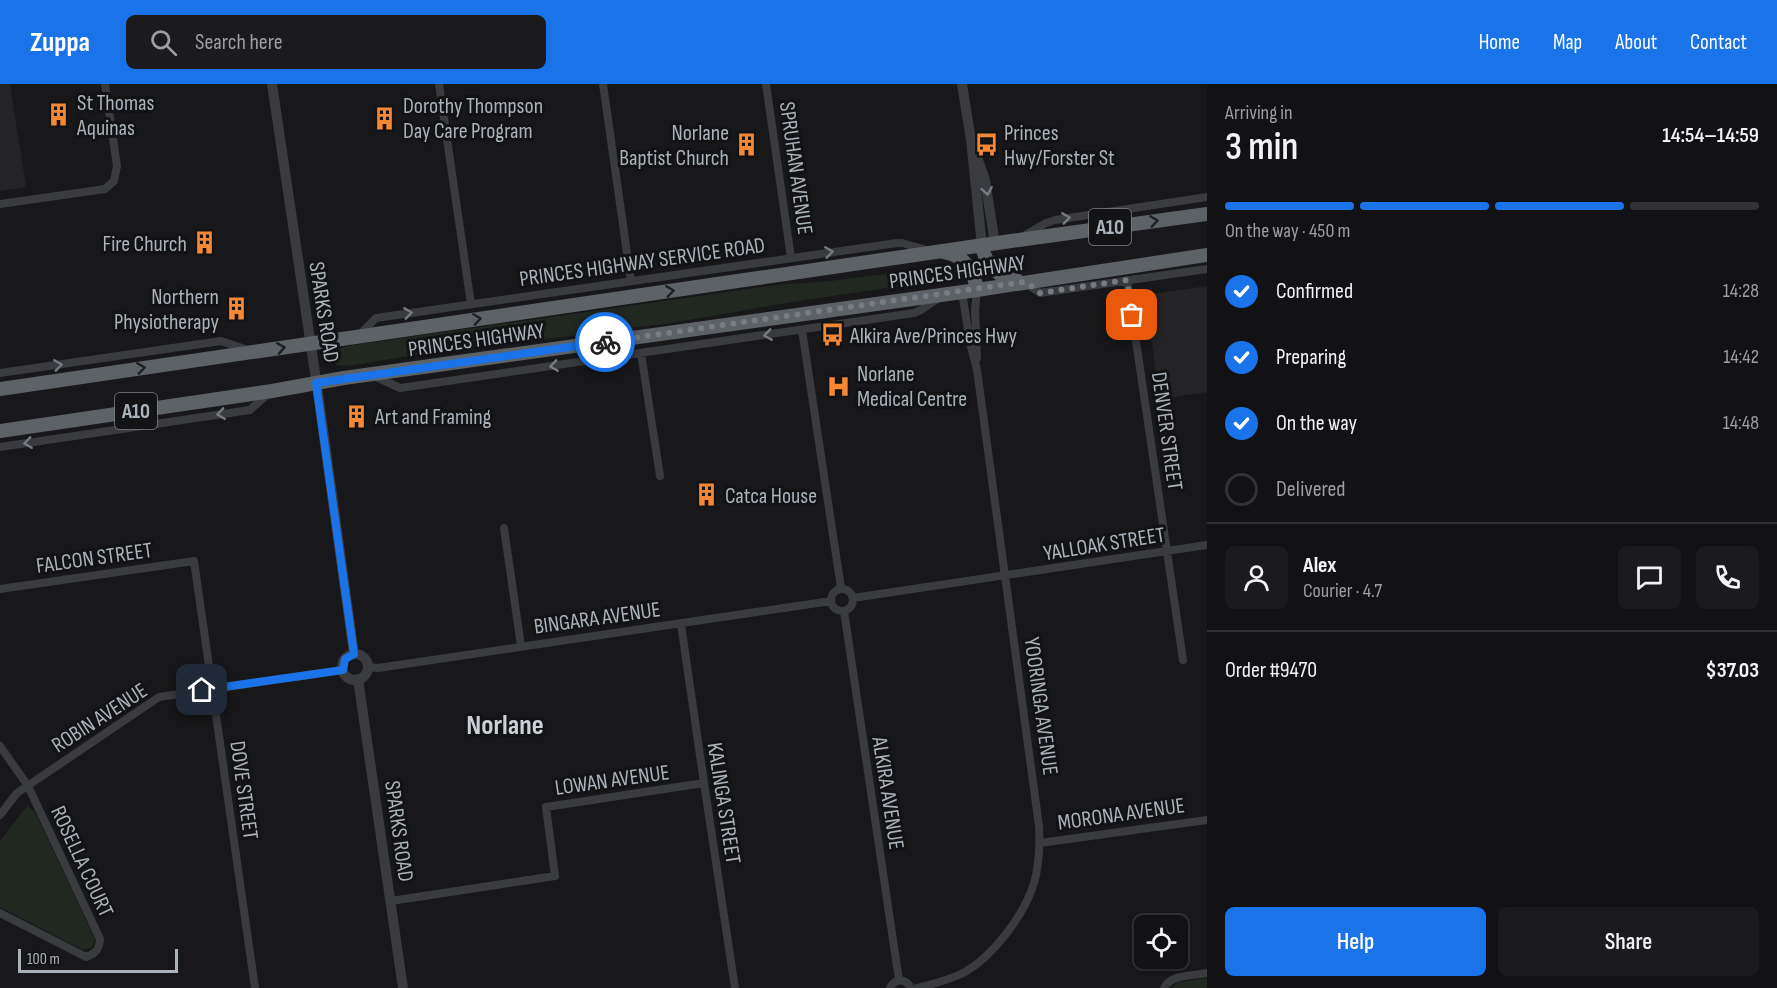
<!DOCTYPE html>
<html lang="en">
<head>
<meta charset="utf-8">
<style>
	:root { --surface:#121214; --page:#1b1b1d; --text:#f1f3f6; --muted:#9c9ea0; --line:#313234; --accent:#1a73e8 }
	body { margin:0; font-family:"Sofia Sans Condensed",sans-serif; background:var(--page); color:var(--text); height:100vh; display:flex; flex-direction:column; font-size:22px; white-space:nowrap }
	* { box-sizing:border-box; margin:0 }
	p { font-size:20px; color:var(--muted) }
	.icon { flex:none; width:33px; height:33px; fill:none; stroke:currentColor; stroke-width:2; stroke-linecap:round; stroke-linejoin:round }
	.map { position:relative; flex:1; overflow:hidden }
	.details { display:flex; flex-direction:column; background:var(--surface); width:570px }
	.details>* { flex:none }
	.controls { position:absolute; left:1134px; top:831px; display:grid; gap:12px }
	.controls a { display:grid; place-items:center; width:54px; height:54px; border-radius:9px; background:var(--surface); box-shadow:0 2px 4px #0004,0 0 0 2px var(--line); font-size:30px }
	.scale { position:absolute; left:18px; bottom:15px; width:160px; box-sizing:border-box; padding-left:6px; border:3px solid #aab2ba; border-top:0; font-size:16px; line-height:21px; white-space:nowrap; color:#aab2ba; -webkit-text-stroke:4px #131315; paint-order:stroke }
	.pin { position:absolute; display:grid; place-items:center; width:51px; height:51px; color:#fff; margin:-26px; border-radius:12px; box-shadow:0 3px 9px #0006 }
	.courier { position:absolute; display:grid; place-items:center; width:60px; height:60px; margin:-30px; border:4px solid #1a73e8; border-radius:50%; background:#fff; color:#222; box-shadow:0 2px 8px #0007 }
	.head em { font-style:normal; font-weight:600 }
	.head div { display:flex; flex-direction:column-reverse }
	.head { display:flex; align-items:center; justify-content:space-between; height:102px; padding:0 18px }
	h1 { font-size:39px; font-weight:600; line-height:45px }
	.bar { display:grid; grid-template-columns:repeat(4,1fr); gap:9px 6px; align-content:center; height:72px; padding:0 18px }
	.bar i { height:8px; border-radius:4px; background:var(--line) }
	.bar .current { background:var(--accent) }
	.bar p { grid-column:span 4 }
	.line { display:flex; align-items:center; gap:15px; padding:0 18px; border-top:2px solid var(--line) }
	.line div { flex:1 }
	.round { display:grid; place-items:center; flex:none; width:63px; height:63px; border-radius:9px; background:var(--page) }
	ol { padding:0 18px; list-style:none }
	li { display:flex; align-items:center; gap:18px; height:66px }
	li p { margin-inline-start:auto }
	li .icon { padding:6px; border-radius:50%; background:var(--accent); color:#fff; stroke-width:4 }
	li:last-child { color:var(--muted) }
	li i { width:33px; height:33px; border:3px solid var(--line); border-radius:50% }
	.cta { display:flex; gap:12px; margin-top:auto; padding:12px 18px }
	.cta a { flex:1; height:69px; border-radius:9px; background:var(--accent); color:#fff; font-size:24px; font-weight:600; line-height:69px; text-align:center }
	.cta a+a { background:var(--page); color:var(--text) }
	header { display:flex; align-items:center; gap:36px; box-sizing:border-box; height:84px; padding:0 30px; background:var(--accent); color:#fff }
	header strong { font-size:28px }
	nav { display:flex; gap:33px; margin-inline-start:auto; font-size:21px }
	.search { width:420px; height:54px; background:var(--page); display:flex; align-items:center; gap:15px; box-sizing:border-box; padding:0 21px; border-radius:9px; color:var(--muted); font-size:22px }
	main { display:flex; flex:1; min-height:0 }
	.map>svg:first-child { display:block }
	.built { fill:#242427 }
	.green { fill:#20281f }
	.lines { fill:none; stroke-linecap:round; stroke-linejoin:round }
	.minor { stroke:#393b3f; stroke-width:8 }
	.tertiary { stroke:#393b3f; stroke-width:10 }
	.trunk { stroke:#5d6267; stroke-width:14 }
	.oneway { stroke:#777c83 }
	.oneway2 { stroke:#1e1f21 }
	.done { stroke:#777c82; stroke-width:6; stroke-dasharray:0 10.8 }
	.route { stroke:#1a73e8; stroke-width:8 }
	.labels { text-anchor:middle; stroke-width:6; stroke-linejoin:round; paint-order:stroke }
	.shield { fill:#131315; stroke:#7d8288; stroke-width:1.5 }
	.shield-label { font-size:21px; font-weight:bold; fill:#aab2ba }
	.poi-label { font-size:22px; fill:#aab2ba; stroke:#131315; text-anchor:start }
	.street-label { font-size:22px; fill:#aab2ba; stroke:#131315 }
	.district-label { font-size:28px; font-weight:bold; fill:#cbd0d6; stroke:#131315 }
</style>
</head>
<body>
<header>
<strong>Zuppa</strong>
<div class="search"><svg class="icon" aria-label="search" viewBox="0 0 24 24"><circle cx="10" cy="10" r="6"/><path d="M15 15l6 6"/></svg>Search here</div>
<nav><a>Home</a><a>Map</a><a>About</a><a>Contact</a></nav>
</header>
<main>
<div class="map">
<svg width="1207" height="904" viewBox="0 0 1207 904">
	<rect width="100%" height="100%" fill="#18181a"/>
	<path class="built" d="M0 0H10L26 103 0 107Z
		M1207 202V308L1160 315 1145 211Z"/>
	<path class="green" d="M941 183 950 184 955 187 952 190 940 196 799 217 671 239 468 265 441 267 347 282 337 281 330 274C336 265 343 263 354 261L777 201 830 197Z
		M27 722 35 728 95 855 92 864 83 866 0 823V757Z
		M1207 894V904H1170L1179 898Z"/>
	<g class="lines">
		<path class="minor" d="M439 0 471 220
			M603 0 631 197
			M766 0 791 174
			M0 120 105 105 114 97 117 82 105 0
			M1022 153 1046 139 1055 136 1207 113
			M1127 196 1183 576
			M1026 199 1040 209 1207 185
			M977 206 975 226 977 274
			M802 246 841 504
			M358 252 376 234 897 159H902L927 166
			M641 269 660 392
			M0 289 221 257 248 266
			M372 291 400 304 914 229 921 226 940 213
			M0 363 250 326 269 309
			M504 444 521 562
			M831 516a11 11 0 1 1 22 0a11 11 0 1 1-22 0Z
			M0 505 194 477 255 904
			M853 514 1207 461
			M844 527 899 896
			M681 540 704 699 735 904
			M368 583 378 584 831 517
			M0 662 28 702 100 855C99 866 96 869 86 873L0 829
			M0 731 17 709 159 613 343 586
			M1040 759 1207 736
			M391 817 555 792 546 723 704 699
			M890 904C895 894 906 894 911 904
			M917 904C933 900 950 896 965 888 993 872 1023 832 1033 802 1039 785 1040 759 1039 742L977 286 970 259 962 208
			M1164 904C1171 890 1193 892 1207 889"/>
		<path class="tertiary" d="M272 0 319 316 354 570
			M962 0 971 56 982 162
			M974 65 985 96 995 160
			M342 583a13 13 0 1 1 26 0a13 13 0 1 1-26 0Z
			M358 595 403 904"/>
		<path class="trunk" d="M982 162C986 182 997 193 1018 197
			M944 168C964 171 974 187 977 206
			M0 305 1011 157 1207 130
			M0 347 272 307 344 294 977 206 1207 171"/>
	</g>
	<defs><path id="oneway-chevron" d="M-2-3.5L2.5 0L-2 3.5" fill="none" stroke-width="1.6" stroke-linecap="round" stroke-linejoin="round" transform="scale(1.5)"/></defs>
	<g class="oneway">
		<use href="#oneway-chevron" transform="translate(987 107) rotate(80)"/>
		<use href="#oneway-chevron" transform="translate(1066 134) rotate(-8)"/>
		<use href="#oneway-chevron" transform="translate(829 168) rotate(-8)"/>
		<use href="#oneway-chevron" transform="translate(408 229) rotate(-8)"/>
		<use href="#oneway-chevron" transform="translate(768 251) rotate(172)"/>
		<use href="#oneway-chevron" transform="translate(58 281) rotate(-8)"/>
		<use href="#oneway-chevron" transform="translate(554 282) rotate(172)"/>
		<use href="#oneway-chevron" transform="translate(221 330) rotate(172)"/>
		<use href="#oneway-chevron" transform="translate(28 359) rotate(172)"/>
	</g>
	<g class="oneway2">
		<use href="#oneway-chevron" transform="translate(1154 137) rotate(-8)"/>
		<use href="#oneway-chevron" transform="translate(670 207) rotate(-8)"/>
		<use href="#oneway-chevron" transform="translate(477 235) rotate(-8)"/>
		<use href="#oneway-chevron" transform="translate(281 264) rotate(-9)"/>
		<use href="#oneway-chevron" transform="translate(141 284) rotate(-8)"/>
	</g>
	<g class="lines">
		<path class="done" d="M605 258 1023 198 1030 201 1040 209 1127 196 1132 231"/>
		<path class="route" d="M202 606 343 586 345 575 354 570 316 299 605 258"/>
	</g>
	<defs>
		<symbol id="building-bare" viewBox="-9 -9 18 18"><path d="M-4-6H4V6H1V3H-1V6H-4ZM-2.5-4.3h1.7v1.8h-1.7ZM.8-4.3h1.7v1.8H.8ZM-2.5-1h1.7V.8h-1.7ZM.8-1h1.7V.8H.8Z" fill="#f68734" stroke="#131315" stroke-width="2.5" paint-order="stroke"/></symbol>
		<symbol id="bus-bare" viewBox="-9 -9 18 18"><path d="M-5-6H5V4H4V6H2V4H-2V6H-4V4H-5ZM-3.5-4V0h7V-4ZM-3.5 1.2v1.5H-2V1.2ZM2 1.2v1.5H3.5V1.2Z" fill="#f68734" stroke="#131315" stroke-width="2.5" paint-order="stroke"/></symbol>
		<symbol id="hospital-bare" viewBox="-9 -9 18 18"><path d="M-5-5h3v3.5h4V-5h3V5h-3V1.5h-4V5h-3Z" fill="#f68734" stroke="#131315" stroke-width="2.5" paint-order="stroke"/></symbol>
	</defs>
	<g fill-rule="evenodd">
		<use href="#building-bare" x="42" y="14" width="33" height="33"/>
		<use href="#building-bare" x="368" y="18" width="33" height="33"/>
		<use href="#building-bare" x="730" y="44" width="33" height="33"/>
		<use href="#bus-bare" x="970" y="44" width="33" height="33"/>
		<use href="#building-bare" x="188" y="142" width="33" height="33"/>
		<use href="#building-bare" x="220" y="208" width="33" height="33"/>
		<use href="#bus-bare" x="816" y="234" width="33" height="33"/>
		<use href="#hospital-bare" x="822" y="286" width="33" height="33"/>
		<use href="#building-bare" x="340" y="316" width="33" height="33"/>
		<use href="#building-bare" x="690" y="394" width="33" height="33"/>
	</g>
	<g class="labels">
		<g class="shield">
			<rect x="1089" y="125" width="42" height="36" rx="4.5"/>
			<rect x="115" y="309" width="42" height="36" rx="4.5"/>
		</g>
		<g class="shield-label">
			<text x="1110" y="150">A10</text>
			<text x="136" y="334">A10</text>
		</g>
		<g class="poi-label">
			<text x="77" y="26">St Thomas<tspan x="77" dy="25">Aquinas</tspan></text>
			<text x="403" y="29">Dorothy Thompson<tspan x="403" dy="25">Day Care Program</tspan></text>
			<text x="729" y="56" text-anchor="end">Norlane<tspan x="729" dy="25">Baptist Church</tspan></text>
			<text x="1004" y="56">Princes<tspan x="1004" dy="25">Hwy/Forster St</tspan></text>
			<text x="187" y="167" text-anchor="end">Fire Church</text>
			<text x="219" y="220" text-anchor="end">Northern<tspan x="219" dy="25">Physiotherapy</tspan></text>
			<text x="850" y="259">Alkira Ave/Princes Hwy</text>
			<text x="857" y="297">Norlane<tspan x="857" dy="25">Medical Centre</tspan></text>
			<text x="375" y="340">Art and Framing</text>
			<text x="725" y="419">Catca House</text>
		</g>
		<g class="street-label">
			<text transform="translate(797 84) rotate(82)" y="8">SPRUHAN AVENUE</text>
			<text transform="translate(642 177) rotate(-8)" y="8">PRINCES HIGHWAY SERVICE ROAD</text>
			<text transform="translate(957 187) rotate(-8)" y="8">PRINCES HIGHWAY</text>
			<text transform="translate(325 228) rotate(81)" y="8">SPARKS ROAD</text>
			<text transform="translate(476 255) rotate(-8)" y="8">PRINCES HIGHWAY</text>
			<text transform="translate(1168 347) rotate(82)" y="8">DENVER STREET</text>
			<text transform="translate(1104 459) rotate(-9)" y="8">YALLOAK STREET</text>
			<text transform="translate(94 473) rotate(-8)" y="8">FALCON STREET</text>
			<text transform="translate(597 533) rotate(-8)" y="8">BINGARA AVENUE</text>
			<text transform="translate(1042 622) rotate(82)" y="8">YOORINGA AVENUE</text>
			<text transform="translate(99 633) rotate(-33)" y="8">ROBIN AVENUE</text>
			<text transform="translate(612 695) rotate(-8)" y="8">LOWAN AVENUE</text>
			<text transform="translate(245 706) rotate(82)" y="8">DOVE STREET</text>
			<text transform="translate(889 709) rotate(81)" y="8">ALKIRA AVENUE</text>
			<text transform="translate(725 719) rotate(81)" y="8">KALINGA STREET</text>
			<text transform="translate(1121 729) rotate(-8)" y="8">MORONA AVENUE</text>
			<text transform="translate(400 747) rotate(82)" y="8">SPARKS ROAD</text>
			<text transform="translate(83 777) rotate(65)" y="8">ROSELLA COURT</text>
		</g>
		<g class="district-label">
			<text x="505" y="650">Norlane</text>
		</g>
	</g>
</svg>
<div class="controls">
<a><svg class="icon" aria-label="locate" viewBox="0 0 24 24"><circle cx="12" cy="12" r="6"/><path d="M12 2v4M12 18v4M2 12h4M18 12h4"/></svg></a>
</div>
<div class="scale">100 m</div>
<div class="pin" style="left:1132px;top:231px;background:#ea580c"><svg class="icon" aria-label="bag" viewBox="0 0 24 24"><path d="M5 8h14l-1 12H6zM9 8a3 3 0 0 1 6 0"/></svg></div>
<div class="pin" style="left:202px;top:606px;background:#1f2937"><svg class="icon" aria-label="home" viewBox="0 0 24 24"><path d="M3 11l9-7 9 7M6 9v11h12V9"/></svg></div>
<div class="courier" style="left:605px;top:258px"><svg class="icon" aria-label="bike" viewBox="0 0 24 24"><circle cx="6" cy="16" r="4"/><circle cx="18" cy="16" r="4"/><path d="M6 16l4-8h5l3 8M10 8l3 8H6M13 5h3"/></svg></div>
</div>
<section class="details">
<div class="head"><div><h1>3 min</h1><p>Arriving in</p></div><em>14:54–14:59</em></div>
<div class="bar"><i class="current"></i><i class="current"></i><i class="current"></i><i></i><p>On the way · 450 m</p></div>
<ol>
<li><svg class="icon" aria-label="check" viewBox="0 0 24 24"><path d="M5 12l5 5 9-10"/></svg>Confirmed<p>14:28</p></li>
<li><svg class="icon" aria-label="check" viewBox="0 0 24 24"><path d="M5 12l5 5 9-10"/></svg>Preparing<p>14:42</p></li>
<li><svg class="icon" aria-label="check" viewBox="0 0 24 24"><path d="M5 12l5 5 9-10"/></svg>On the way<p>14:48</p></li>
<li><i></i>Delivered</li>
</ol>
<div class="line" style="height:108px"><a class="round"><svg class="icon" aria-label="person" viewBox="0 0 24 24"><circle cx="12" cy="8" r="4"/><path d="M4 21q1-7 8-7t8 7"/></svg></a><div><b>Alex</b><p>Courier · 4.7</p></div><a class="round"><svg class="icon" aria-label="chat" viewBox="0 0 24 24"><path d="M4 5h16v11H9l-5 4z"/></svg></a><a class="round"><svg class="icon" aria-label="phone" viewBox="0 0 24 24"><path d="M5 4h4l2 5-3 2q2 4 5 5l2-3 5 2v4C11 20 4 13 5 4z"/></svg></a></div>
<div class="line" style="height:78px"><div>Order #9470</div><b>$37.03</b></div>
<div class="cta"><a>Help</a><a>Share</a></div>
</section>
</main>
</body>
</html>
